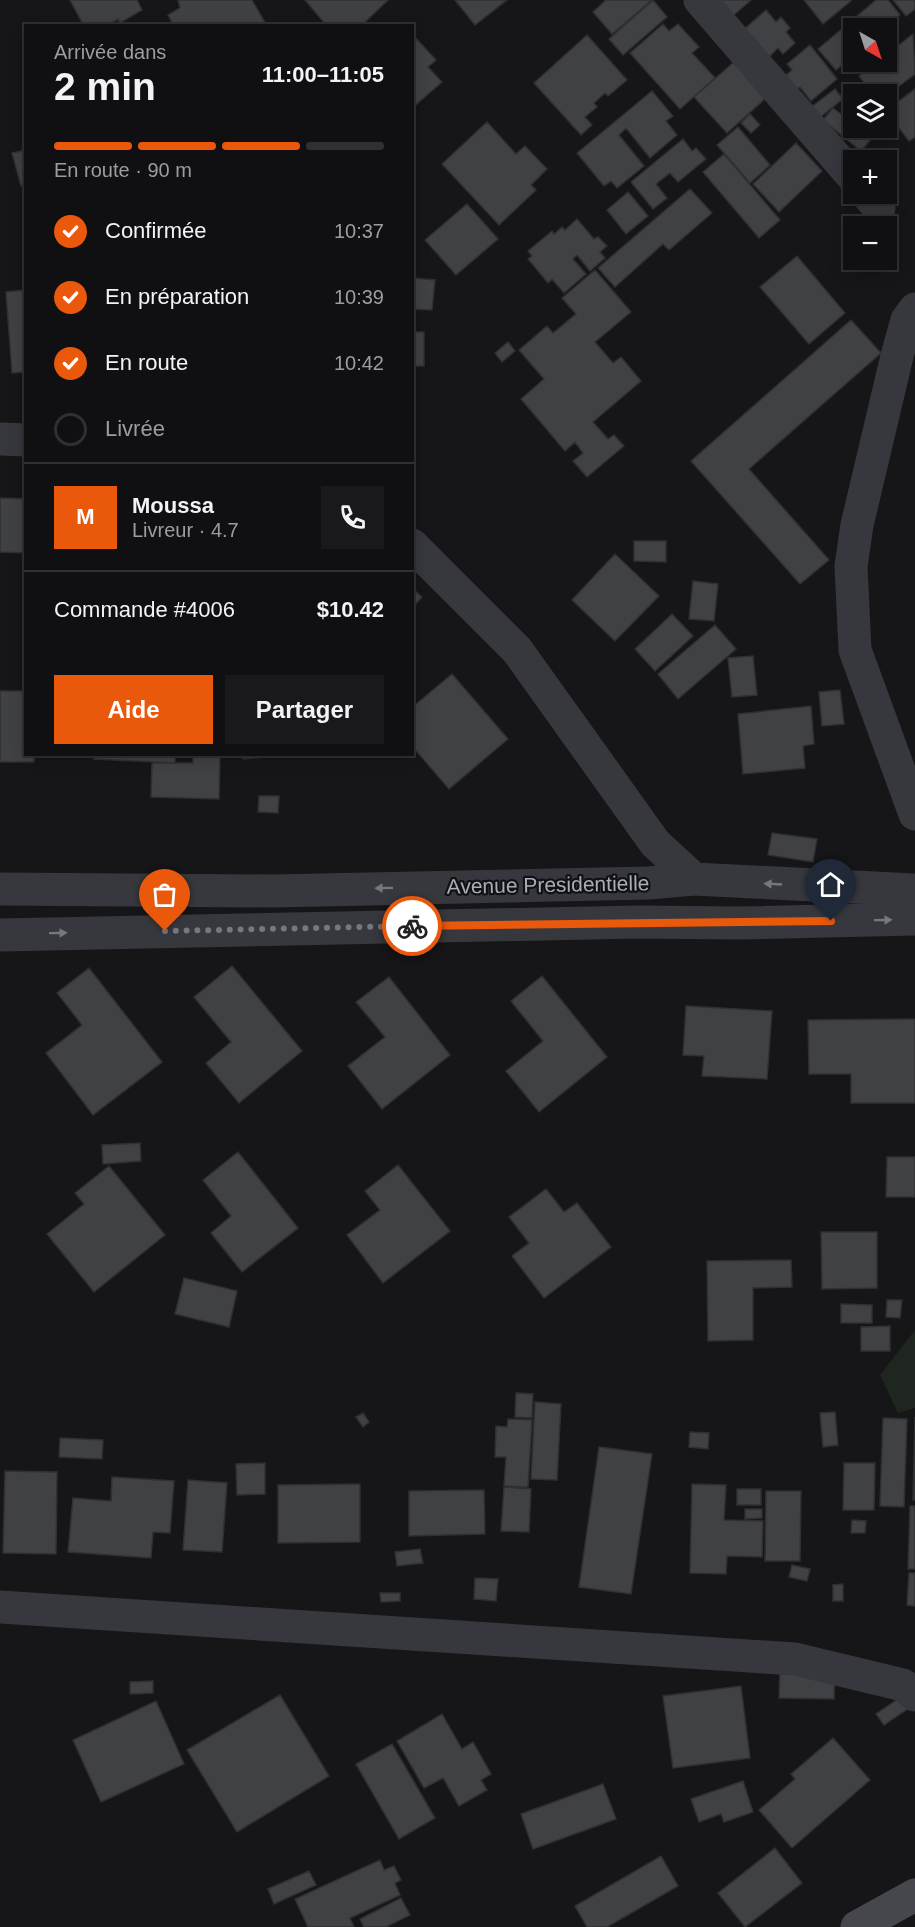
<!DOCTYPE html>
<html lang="fr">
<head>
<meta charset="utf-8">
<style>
	:root { --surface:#101012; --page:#19191b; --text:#f1f3f6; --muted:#9c9d9f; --line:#303032; --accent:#ea580c }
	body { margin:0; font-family:Arial,sans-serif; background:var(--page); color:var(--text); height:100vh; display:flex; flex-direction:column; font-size:22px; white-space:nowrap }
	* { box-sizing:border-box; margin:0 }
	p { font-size:20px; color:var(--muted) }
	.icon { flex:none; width:33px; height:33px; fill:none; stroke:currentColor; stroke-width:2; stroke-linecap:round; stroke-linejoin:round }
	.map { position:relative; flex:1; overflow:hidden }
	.sheet { position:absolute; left:24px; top:24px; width:390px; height:732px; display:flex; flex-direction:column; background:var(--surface); border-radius:0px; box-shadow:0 3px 15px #0003,0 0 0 2px var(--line) }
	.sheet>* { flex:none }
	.needle { width:39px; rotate:141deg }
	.fabs { position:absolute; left:843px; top:18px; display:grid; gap:12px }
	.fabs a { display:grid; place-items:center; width:54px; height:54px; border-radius:0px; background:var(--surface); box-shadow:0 3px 15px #0003,0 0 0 2px var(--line); font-size:30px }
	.pin { position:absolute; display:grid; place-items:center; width:51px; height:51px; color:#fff; margin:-62px -26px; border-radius:50% 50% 50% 0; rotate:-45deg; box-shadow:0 0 6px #0007 }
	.pin .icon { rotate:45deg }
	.courier { position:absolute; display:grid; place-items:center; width:60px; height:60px; margin:-30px; border:4px solid #ea580c; border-radius:50%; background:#fff; color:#222; box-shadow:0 2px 8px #0007 }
	.summary em { font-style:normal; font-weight:600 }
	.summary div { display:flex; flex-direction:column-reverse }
	.summary { display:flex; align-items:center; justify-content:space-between; height:102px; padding:0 30px }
	h1 { font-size:39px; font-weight:600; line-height:45px }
	.bar { display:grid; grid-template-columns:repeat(4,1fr); gap:9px 6px; align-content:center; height:72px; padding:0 30px }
	.bar i { height:8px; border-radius:4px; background:var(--line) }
	.bar .active { background:var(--accent) }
	.bar p { grid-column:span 4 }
	.line { display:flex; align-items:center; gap:15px; padding:0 30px; border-top:2px solid var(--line) }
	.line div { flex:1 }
	.round { display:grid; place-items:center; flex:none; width:63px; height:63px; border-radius:0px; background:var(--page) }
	ol { padding:0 30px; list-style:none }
	li { display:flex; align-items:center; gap:18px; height:66px }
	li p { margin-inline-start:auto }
	li .icon { padding:6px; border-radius:50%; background:var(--accent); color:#fff; stroke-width:4 }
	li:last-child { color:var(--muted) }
	li i { width:33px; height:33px; border:3px solid var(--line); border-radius:50% }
	.action { display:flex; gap:12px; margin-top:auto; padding:12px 30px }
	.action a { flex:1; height:69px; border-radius:0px; background:var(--accent); color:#fff; font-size:24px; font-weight:600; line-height:69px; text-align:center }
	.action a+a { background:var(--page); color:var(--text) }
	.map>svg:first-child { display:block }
	.green { fill:#1e261f }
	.building { fill:#404145; stroke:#303034; stroke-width:1.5 }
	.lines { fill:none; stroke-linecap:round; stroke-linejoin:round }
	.street { stroke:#37383d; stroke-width:33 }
	.secondary { stroke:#45474d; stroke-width:33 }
	.oneway { fill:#757881 }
	.done { stroke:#757880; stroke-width:6; stroke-dasharray:0 10.8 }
	.route { stroke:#ea580c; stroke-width:8 }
	.labels { text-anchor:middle; stroke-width:4.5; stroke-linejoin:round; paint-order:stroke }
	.street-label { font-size:21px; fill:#a8adb8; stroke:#111113 }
</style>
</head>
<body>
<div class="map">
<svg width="915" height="1927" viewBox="0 0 915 1927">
	<rect width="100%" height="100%" fill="#161618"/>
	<path class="green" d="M915 1330V1408L898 1413 880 1375Z"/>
	<path class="building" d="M70 0H137L142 10 120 23 118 19 106 26H84Z
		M178 0H252L267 26H174L168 15 180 8Z
		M305 0H388L361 26H327Z
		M455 0H507L475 25Z
		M606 0H652L612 34 593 12Z
		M653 0 667 17 623 55 609 39Z
		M709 0H751L727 21Z
		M804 0H851V1L823 24Z
		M876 0H888L900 15 884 28H854V55L836 70 818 49Z
		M893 0H915V9L906 16Z
		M766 10 776 22 781 17 790 28 786 32 795 43 783 54 778 48 766 60 741 32Z
		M663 24 669 31 678 24 699 47 692 53 715 78 680 109 630 53Z
		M412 34 436 60 428 67 442 82 412 108Z
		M913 34 915 74 886 96 873 94 859 76 878 62H886V55Z
		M587 35 627 80 608 96 605 93 594 103 597 107 585 117 592 125 581 135 534 83Z
		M810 45 837 79 811 101 800 87 796 90 784 77 792 70 787 64Z
		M734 62 766 98 727 133 694 97Z
		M835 89 843 99 819 118 810 108Z
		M915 89V137L909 141 886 111Z
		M652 91 673 116 666 121 677 135 650 158 626 128 619 135 644 166 617 188 611 181 604 186 577 153Z
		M833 108 854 124V128L871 139 861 151 823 120Z
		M750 114 760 125 751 133 741 123Z
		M487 122 516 154 525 146 547 169 531 185 536 190 499 225 442 164Z
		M738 127 770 165 750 183 717 145Z
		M683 139 692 151 696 148 706 159 678 182 670 173 656 184 667 198 653 209 631 182Z
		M796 143 822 171 779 212 753 184Z
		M26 150V185L21 186 12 153Z
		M724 154 780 220 759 238 703 172Z
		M690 189 712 213 669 250 663 244 615 287 598 268Z
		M628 192 648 216 626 234 607 210Z
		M467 204 498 239 456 275 425 240Z
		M577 219 594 239 598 237 607 246 600 252 605 258 590 271 577 255 573 259 586 274 564 293 552 279 548 283 528 259 532 256 528 251 552 231 554 234 562 227 565 230Z
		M797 256 845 313 809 344 760 287Z
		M595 270 631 312 595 342 613 363 621 357 641 381 593 422 608 439 614 435 624 446 587 477 573 461 583 453 575 442 565 451 521 399 544 379 519 350 547 326 553 333 576 314 562 298Z
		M412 278 435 280 432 310 412 309Z
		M26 290V372L12 373 6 292Z
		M851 320 881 353 749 469 829 560 800 584 691 461Z
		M412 332H424V366H412Z
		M508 342 515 351 502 362 495 353Z
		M0 498 26 499V553L0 552Z
		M634 541H666V562L634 561Z
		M615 554 659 596 615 641 572 600Z
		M693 581 718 584 714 621 689 619Z
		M412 588 422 597 412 608Z
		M672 614 693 636 655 671 635 649Z
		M715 625 736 649 678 699 658 674Z
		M753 656 757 695 732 697 728 658Z
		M452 674 508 739 449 789 412 746V702L415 705Z
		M840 690 844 724 822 726 819 692Z
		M0 691H26V754H34V762H0Z
		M811 706 814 744 803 746 805 768 743 774 738 714Z
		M94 754H175V763L94 759Z
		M193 754H220L219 799 151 797 152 763H193Z
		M243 754H300L243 759Z
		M259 796H279L278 813 258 812Z
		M772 833 817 839 813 862 768 855Z
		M232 966 302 1051 239 1103 206 1063 231 1042 194 997Z
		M89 968 162 1062 93 1115 46 1053 82 1025 57 993Z
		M542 976 607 1057 539 1112 506 1071 543 1041 511 1001Z
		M389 977 450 1055 382 1109 348 1066 385 1037 356 1002Z
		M686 1006 772 1011 767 1079 702 1076 704 1056 683 1055Z
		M915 1019V1103H851V1074H809L808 1020Z
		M140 1143 141 1161 103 1164 102 1145Z
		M238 1152 298 1228 242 1272 211 1233 231 1216 203 1180Z
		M887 1157H915V1197H886Z
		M398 1165 450 1231 383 1283 347 1235 380 1210 365 1191Z
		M109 1166 165 1235 94 1292 47 1234 84 1204 75 1193Z
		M546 1189 564 1212 577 1203 611 1247 544 1298 512 1256 529 1243 509 1217Z
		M821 1232H877V1288L822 1289Z
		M791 1260 792 1287 753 1288V1340L708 1341 707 1261Z
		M184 1278 237 1291 229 1327 175 1314Z
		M887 1300H902L900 1318 886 1317Z
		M841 1304 872 1305V1323H841Z
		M890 1326V1351H861V1327Z
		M516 1393 533 1394 532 1418 515 1417Z
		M535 1402 561 1404 557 1480 531 1479Z
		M835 1412 838 1445 823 1447 820 1413Z
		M363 1413 369 1422 363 1427 356 1417Z
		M915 1417V1500H913Z
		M883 1418 907 1419 904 1507 880 1506Z
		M508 1419 532 1420 528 1487 504 1486 506 1457H495L496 1426 507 1427Z
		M690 1432 709 1433 708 1449 689 1447Z
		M60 1438 103 1440 102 1459 59 1457Z
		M599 1447 652 1454 631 1594 579 1587Z
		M265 1463V1494L237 1495 236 1464Z
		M844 1463H875L874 1510H843Z
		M5 1471 57 1472 56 1554 3 1553Z
		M112 1477 174 1481 170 1533 153 1532 151 1558 68 1552 73 1498 111 1501Z
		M188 1480 227 1483 222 1552 183 1550Z
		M360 1484V1542L278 1543V1485Z
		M692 1484 726 1485 724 1520 763 1521 762 1557 727 1556 726 1574 690 1573Z
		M504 1487 531 1489 529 1532 501 1531Z
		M737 1489H761V1505H737Z
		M484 1490 485 1534 409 1536V1491Z
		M766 1491H801L800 1561H765Z
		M910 1506H915V1569H908Z
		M745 1509H762V1518L745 1519Z
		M852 1520 866 1521 865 1533H851Z
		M420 1549 423 1563 397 1566 395 1552Z
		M792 1565 810 1569 807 1581 789 1577Z
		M909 1573H915V1606L907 1605Z
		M475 1578 498 1579 496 1601 474 1599Z
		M843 1584V1601H833V1585Z
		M380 1593H400V1601L381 1602Z
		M780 1671 835 1673 834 1699 779 1698Z
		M153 1681V1693L130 1694V1682Z
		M741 1686 750 1758 673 1768 663 1696Z
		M280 1695 329 1776 237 1832 187 1750Z
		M901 1697 909 1708 884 1725 876 1714Z
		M156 1701 184 1764 101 1802 73 1740Z
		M442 1714 462 1749 473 1742 491 1774 481 1780 487 1790 459 1806 443 1778 424 1788 397 1741Z
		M833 1738 870 1780 792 1848 759 1810 795 1779 791 1774Z
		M392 1744 435 1818 399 1839 356 1764Z
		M743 1781 753 1812 724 1822 721 1814 699 1822 691 1799Z
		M603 1784 616 1819 533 1849 521 1814Z
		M775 1848 802 1883 745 1927 718 1893Z
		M661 1856 678 1886 607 1927H587L575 1906Z
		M380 1860 384 1870 394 1866 401 1880 395 1883 400 1895 350 1918 354 1927H308L295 1899Z
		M309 1871 316 1885 274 1904 268 1889Z
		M401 1898 410 1915 386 1927H364L360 1919Z"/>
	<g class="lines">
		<path class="street" d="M700 0 854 178
			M867 194 879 208
			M915 309 907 320 897 356 857 525 851 566 855 650 915 814
			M0 439 26 440
			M412 545 517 650 655 843 694 879
			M0 889 273 891 648 883 694 879 915 890
			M0 935 638 922 738 923 915 919
			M0 1607 795 1659 903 1685 915 1695"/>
		<path class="secondary" d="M857 1927 915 1895"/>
	</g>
	<defs><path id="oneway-solid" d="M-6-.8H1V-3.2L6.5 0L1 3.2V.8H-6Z" transform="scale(1.5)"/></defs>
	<g class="oneway">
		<use href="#oneway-solid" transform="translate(773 884) rotate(-177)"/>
		<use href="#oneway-solid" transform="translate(384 888) rotate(179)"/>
		<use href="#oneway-solid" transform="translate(883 920) rotate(-1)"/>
		<use href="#oneway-solid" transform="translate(58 933) rotate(-1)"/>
	</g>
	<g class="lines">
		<path class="done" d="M165 931 412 926"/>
		<path class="route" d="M412 926 831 921"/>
	</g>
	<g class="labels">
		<g class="street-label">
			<text transform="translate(548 885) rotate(-1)" y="7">Avenue Presidentielle</text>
		</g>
	</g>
</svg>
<div class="fabs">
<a><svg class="needle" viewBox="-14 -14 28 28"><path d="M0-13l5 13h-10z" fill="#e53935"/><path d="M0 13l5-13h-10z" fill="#9c9d9f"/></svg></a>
<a><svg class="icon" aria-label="layers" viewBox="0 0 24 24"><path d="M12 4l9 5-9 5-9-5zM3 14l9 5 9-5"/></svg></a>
<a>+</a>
<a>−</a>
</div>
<div class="pin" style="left:165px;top:931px;background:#ea580c"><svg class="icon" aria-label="bag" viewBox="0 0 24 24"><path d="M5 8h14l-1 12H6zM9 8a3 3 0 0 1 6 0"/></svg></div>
<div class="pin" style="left:831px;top:921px;background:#1f2937"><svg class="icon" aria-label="home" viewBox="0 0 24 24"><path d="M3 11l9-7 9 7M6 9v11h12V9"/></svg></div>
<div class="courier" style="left:412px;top:926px"><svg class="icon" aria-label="bike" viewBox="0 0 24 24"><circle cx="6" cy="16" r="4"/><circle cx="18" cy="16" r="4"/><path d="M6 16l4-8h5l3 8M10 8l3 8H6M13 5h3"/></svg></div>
<section class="sheet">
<div class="summary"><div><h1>2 min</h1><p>Arrivée dans</p></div><em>11:00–11:05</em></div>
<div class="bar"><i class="active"></i><i class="active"></i><i class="active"></i><i></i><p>En route · 90 m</p></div>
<ol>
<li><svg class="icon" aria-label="check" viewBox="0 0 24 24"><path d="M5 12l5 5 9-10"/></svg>Confirmée<p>10:37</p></li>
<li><svg class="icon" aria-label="check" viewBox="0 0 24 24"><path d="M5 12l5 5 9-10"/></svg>En préparation<p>10:39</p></li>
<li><svg class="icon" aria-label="check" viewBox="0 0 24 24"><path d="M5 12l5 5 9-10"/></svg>En route<p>10:42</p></li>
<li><i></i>Livrée</li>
</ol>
<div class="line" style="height:108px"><b class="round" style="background:var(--accent);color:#fff">M</b><div><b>Moussa</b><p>Livreur · 4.7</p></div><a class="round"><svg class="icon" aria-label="phone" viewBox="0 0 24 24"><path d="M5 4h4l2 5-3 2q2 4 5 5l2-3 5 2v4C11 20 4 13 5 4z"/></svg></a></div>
<div class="line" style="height:78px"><div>Commande #4006</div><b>$10.42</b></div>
<div class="action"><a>Aide</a><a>Partager</a></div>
</section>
</div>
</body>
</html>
